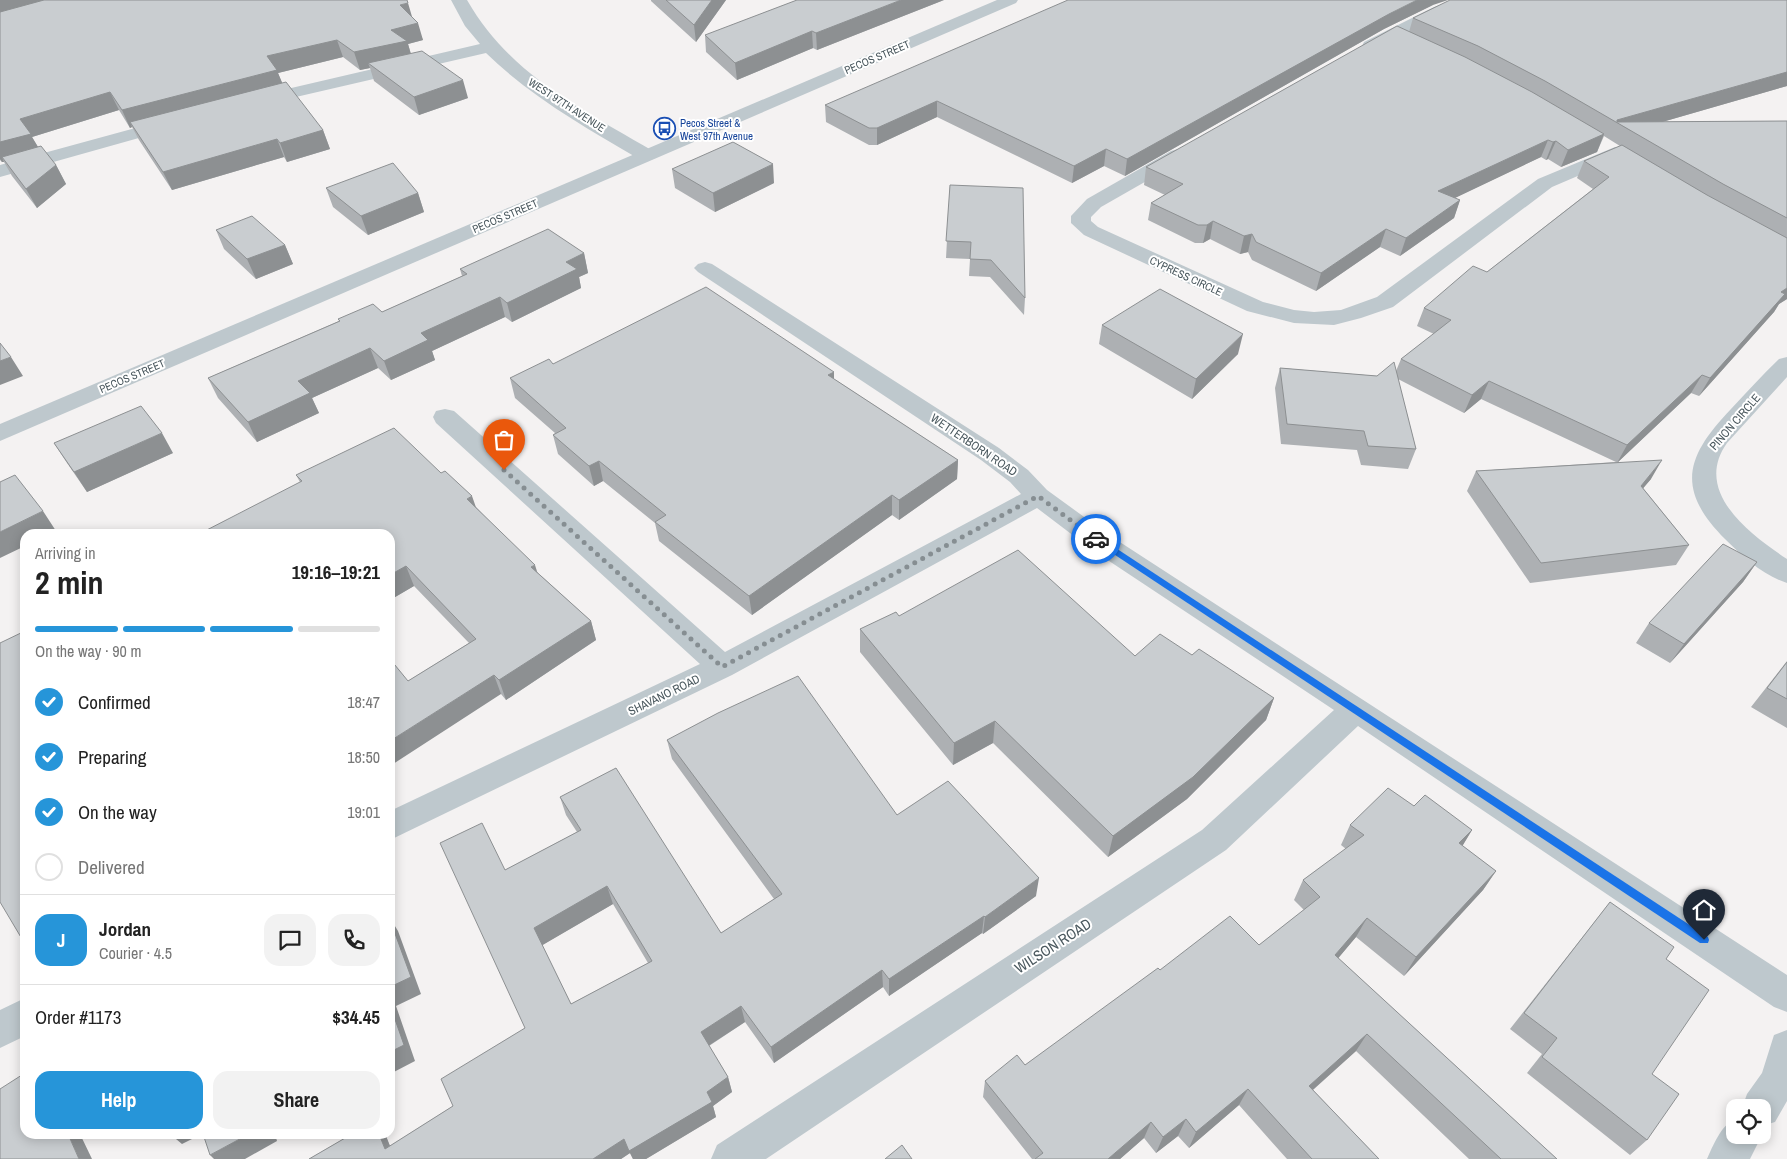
<!DOCTYPE html>
<html lang="en">
<head>
<meta charset="utf-8">
<style>
	:root { --surface:#fff; --page:#f2f2f2; --text:#222; --muted:#767676; --line:#e0e0e0; --accent:#2695d9 }
	body { margin:0; font-family:"Archivo Narrow",sans-serif; background:var(--page); color:var(--text); height:100vh; display:flex; flex-direction:column; font-size:19px; white-space:nowrap }
	* { box-sizing:border-box; margin:0 }
	p { font-size:16px; color:var(--muted) }
	.icon { flex:none; width:28px; height:28px; fill:none; stroke:currentColor; stroke-width:2; stroke-linecap:round; stroke-linejoin:round }
	.map { position:relative; flex:1; overflow:hidden }
	.side { position:absolute; left:20px; top:529px; width:375px; height:610px; display:flex; flex-direction:column; background:var(--surface); border-radius:15px; box-shadow:0 2px 12px #0003 }
	.side>* { flex:none }
	.buttons { position:absolute; left:1726px; top:1099px; display:grid; gap:10px }
	.buttons a { display:grid; place-items:center; width:45px; height:45px; border-radius:10px; background:var(--surface); box-shadow:0 2px 12px #0003; font-size:25px }
	.pin { position:absolute; display:grid; place-items:center; width:42px; height:42px; color:#fff; margin:-51px -21px; border-radius:50% 50% 50% 0; rotate:-45deg; box-shadow:0 0 5px #0007 }
	.pin .icon { rotate:45deg }
	.courier { position:absolute; display:grid; place-items:center; width:50px; height:50px; margin:-25px; border:4px solid #1a73e8; border-radius:50%; background:#fff; color:#222; box-shadow:0 1px 6px #0007 }
	.headline em { font-style:normal; font-weight:800 }
	.headline div { display:flex; flex-direction:column-reverse }
	.headline { display:flex; align-items:center; justify-content:space-between; height:85px; padding:0 15px }
	h1 { font-size:32px; font-weight:800; line-height:38px }
	.bar { display:grid; grid-template-columns:repeat(4,1fr); gap:8px 5px; align-content:center; height:60px; padding:0 15px }
	.bar i { height:6px; border-radius:4px; background:var(--line) }
	.bar .current { background:var(--accent) }
	.bar p { grid-column:span 4 }
	.line { display:flex; align-items:center; gap:12px; padding:0 15px; border-top:1px solid var(--line) }
	.line div { flex:1 }
	.round { display:grid; place-items:center; flex:none; width:52px; height:52px; border-radius:15px; background:var(--page) }
	ol { padding:0 15px; list-style:none }
	li { display:flex; align-items:center; gap:15px; height:55px }
	li p { margin-inline-start:auto }
	li .icon { padding:5px; border-radius:50%; background:var(--accent); color:#fff; stroke-width:4 }
	li:last-child { color:var(--muted) }
	li i { width:28px; height:28px; border:2px solid var(--line); border-radius:50% }
	.button { display:flex; gap:10px; margin-top:auto; padding:10px 15px }
	.button a { flex:1; height:58px; border-radius:15px; background:var(--accent); color:#fff; font-size:20px; font-weight:800; line-height:58px; text-align:center }
	.button a+a { background:var(--page); color:var(--text) }
	.map>svg:first-child { display:block }
	.lines { fill:none; stroke-linecap:round; stroke-linejoin:round }
	.minor { fill:#bec8cd; fill-rule:evenodd }
	.tertiary { fill:#bec8cd; fill-rule:evenodd }
	.wall { fill:#adb0b3; fill-rule:evenodd }
	.shaded-wall { fill:#8d9092 }
	.building { fill:#c9cdd0; stroke:#8d9092; fill-rule:evenodd }
	.route { fill:#1a73e8 }
	.done { stroke:#868e92; stroke-width:5; stroke-dasharray:0 9 }
	.labels { text-anchor:middle; stroke-width:4; stroke-linejoin:round; paint-order:stroke }
	.far-street-label { font-size:11px; fill:#4a585e; stroke:#fff }
	.far-transit-label { font-size:11px; fill:#164399; stroke:#fff; text-anchor:start }
	.street-label { font-size:12px; fill:#4a585e; stroke:#fff }
	.near-street-label { font-size:15px; fill:#4a585e; stroke:#fff }
</style>
</head>
<body>
<div class="map">
<svg width="1787" height="1159" viewBox="0 0 1787 1159">
	<rect width="100%" height="100%" fill="#f4f2f2"/>
	<g class="lines">
		<path class="minor" d="M451 0H467C510 75 581 109 653 151L655 155 653 159 646 161 639 159C585 127 531 97 486 53L257 106 251 105 248 101 251 97 257 96 480 44 465 26Z
			M1454 0H1478L1476 3 1446 13 1376 50H1364L1362 46 1364 42 1434 7Z
			M172 118 178 119 181 123 178 127 0 177V165Z
			M1615 147 1622 149 1624 153 1622 157 1552 187 1393 307 1361 318 1334 325 1294 323 1247 311 1084 235 1071 223V216L1087 199 1171 151 1178 149 1185 151 1187 155 1185 159 1101 207 1091 217V221L1098 227 1263 302 1294 310 1314 312 1341 310 1377 297 1538 179Z
			M705 262 712 264 999 448 1028 470 1047 490 1109 535 1787 975V1012L1774 1007 1358 726 1226 850 766 1159H711L717 1145 1202 830 1334 710 1091 549 1037 508 732 675 390 840V811L700 664 436 423 433 417 436 411 445 409 454 411 725 652 1021 494 1010 482 981 460 698 272 694 268 698 264Z
			M1787 357V377L1727 443C1692 492 1751 535 1787 559V583C1764 576 1742 556 1725 539 1675 489 1686 456 1731 409 1747 392 1762 375 1779 359Z
			M25 998V1036L0 1048V1010Z
			M1787 1030V1101L1775 1122 1762 1126V1108H1742L1747 1094 1762 1073 1774 1035Z
			M1735 1119V1135H1762L1750 1159H1707C1713 1146 1721 1125 1735 1119Z"/>
		<path class="tertiary" d="M997 0H1018L1016 3 0 441V424Z"/>
	</g>
	<path class="wall" d="M0 0 412 17 423 40 408 44 411 54 468 98 419 115 374 81 370 68 360 70 343 57 278 73 282 83 323 130 330 149 287 162 284 157 172 190 139 140 132 127 130 128 119 110 32 137 38 147 56 165 66 184 37 208 12 176 4 162H2L0 160Z
		M651 0H726L696 42 651 1Z
		M944 0 817 50 813 48 737 80 706 52 705 35Z
		M1787 0V86L1662 122 1787 121V299L1779 304 1774 312 1699 396 1691 393 1618 462 1651 479 1643 488 1689 545 1676 565 1530 583 1467 491 1476 471 1616 462 1481 399 1464 413 1398 379 1416 449 1408 469 1361 465 1357 450 1281 444 1275 388 1280 368 1377 376 1396 371 1401 359 1434 334 1417 326 1424 308 1487 272 1593 189 1577 178 1584 161 1620 146 1604 136 1597 152 1561 167 1548 159 1546 160 1541 157 1454 198 1460 200 1454 218 1400 256 1380 247 1316 291 1252 260 1248 252 1240 254 1210 239 1203 243H1195L1148 220 1151 203 1165 195 1144 185 1146 167 1409 32 1413 18Z
		M1433 5 1384 29 1125 176 1104 166 1072 183 937 117 877 145H869L826 122 825 105Z
		M672 169 774 183 715 212 675 188Z
		M950 185 1025 298 1024 315 990 277 969 276 970 259 946 258Z
		M326 188 418 193 424 212 368 235 333 207Z
		M216 230 285 245 293 264 256 279 224 249Z
		M584 253 588 273 579 277 581 288 512 322 505 317 432 351 435 360 391 380 378 368 312 398 319 413 257 442 218 398 208 378 339 321 338 319 382 312 462 276 460 269Z
		M1102 325 1238 354 1192 399 1099 344Z
		M553 364 834 372V379L958 460 957 479 899 520 892 515 752 615 659 541 655 523 603 481 594 486 558 454 553 435 555 433 515 398 510 378Z
		M54 443 173 453 87 492 67 463Z
		M296 475 476 507 538 573 591 621 596 640 506 700 501 694 408 681 469 643 414 586 390 600V534L300 482Z
		M1757 562 1743 582 1670 663 1636 643 1649 623Z
		M899 616 1135 656 1192 655 1274 698 1266 720 1187 799 1108 857 993 743 953 765 860 652V629Z
		M1787 661V728L1751 707Z
		M667 740 897 815 1036 896 983 934 982 933 889 996 883 987 774 1063 745 1022 709 1046 728 1077 732 1092 713 1106 716 1117 646 1159H633L630 1153 621 1159H309L352 1134H384L386 1136 390 1146 453 1106 525 1028 505 870 577 832 566 815 560 797 721 933 774 899 672 759ZM613 904 648 963 571 1004 542 945Z
		M1414 806 1472 830 1462 846 1496 871 1483 890 1404 976 1356 937 1338 958 1557 1159H1469L1356 1051 1313 1090 1379 1159H1287L1239 1105 1189 1148 1178 1136 1156 1153 1144 1138 1120 1159H1032L983 1097 985 1081 1025 1065 1160 970 1259 945 1304 910 1294 900 1303 880 1346 849 1341 845 1350 825Z
		M1610 902 1666 959 1652 1074 1647 1140 1630 1155 1527 1073 1542 1054 1510 1029 1596 920Z"/>
	<path class="shaded-wall" d="M0 0H65L0 17Z
		M712 0H726L696 42 694 25Z
		M901 0H944L817 50 816 33Z
		M1417 0H1448L1433 5 1384 29 1125 176 1127 159 1389 14Z
		M408 3 413 20 400 5Z
		M418 23 423 40 408 44 412 58 368 63 370 68 360 70 354 52 391 30Z
		M812 31 813 48 737 80 735 63Z
		M337 40 343 57 278 73 284 87 130 122 132 127 130 128 122 110 267 56Z
		M1787 72V86L1631 131 1616 122 1617 120Z
		M463 80 468 98 419 115 414 97Z
		M110 92 119 110 32 137 41 152 2 157 4 162H2L0 159V142L20 119Z
		M937 101V117L877 145V128Z
		M323 130 330 149 287 162 280 143Z
		M1604 134 1597 152 1561 167 1568 150Z
		M277 139 284 157 172 190 163 172Z
		M1548 140 1541 157 1432 209 1438 191Z
		M1556 141 1548 159 1546 160 1553 142Z
		M1106 149 1104 166 1072 183 1074 166Z
		M773 164 774 183 715 212 713 193Z
		M56 165 66 184 37 208 26 189Z
		M418 193 424 212 368 235 361 216Z
		M1460 200 1454 218 1400 256 1406 238Z
		M1213 221 1210 239 1203 243 1207 225Z
		M1386 229 1380 247 1316 291 1321 273Z
		M1252 234 1248 252 1240 254 1244 236Z
		M285 245 293 264 256 279 247 259Z
		M584 253 588 273 579 277 581 288 512 322 507 303 566 262Z
		M1787 288V299L1779 304 1774 312 1699 396 1710 378 1781 292Z
		M500 297 505 317 432 351 435 360 391 380 384 361 421 333Z
		M1243 334 1238 354 1192 399 1196 379Z
		M370 348 378 368 312 398 319 413 257 442 248 422 298 381Z
		M11 357 23 376 0 385V361Z
		M834 372V391L828 375Z
		M1702 375 1691 393 1617 463 1627 445Z
		M1489 381 1481 399 1464 413 1472 395Z
		M162 433 173 453 87 492 74 472Z
		M958 460 957 479 899 520V500Z
		M1662 460 1651 479 1629 505 1641 486Z
		M599 461 603 481 594 486 589 466Z
		M892 495V515L752 615 749 596Z
		M472 496 479 516 467 499Z
		M43 511 56 531 51 534H25V546L0 558V532Z
		M1757 562 1743 582 1670 663 1684 644Z
		M535 565 541 584 531 567Z
		M406 566 414 586 390 600V575Z
		M591 621 596 640 506 700 499 680Z
		M494 675 501 694 390 766V741Z
		M1274 698 1266 720 1187 799 1108 857 1113 836Z
		M995 721 993 743 953 765 954 743Z
		M1472 830 1460 850 1459 843Z
		M1496 871 1483 890 1404 976 1416 957Z
		M1039 878 1036 896 983 934 985 917Z
		M607 886 613 904 541 946 534 928Z
		M984 916 982 933 889 996V979Z
		M390 918 398 931 421 994 396 1006 415 1061 390 1074Z
		M1367 918 1356 937 1325 974 1335 955Z
		M882 970 883 987 774 1063 771 1047Z
		M741 1006 745 1022 705 1048 701 1032Z
		M1367 1034 1356 1051 1298 1103 1309 1086Z
		M728 1077 732 1092 713 1106 716 1117 646 1159H633L629 1151 707 1092Z
		M1248 1089 1239 1105 1189 1148 1196 1132Z
		M1186 1119 1178 1136 1156 1153 1163 1137Z
		M1151 1122 1144 1138 1120 1159H1108Z
		M68 1134H80L92 1159H79Z
		M170 1134H202L182 1144Z
		M249 1134H275L277 1141 245 1159H214L210 1155Z
		M379 1134H384L386 1136 395 1159 385 1149Z
		M624 1139 630 1153 621 1159H593Z"/>
	<path class="building" d="M44 0H407L408 3 400 5 418 23 391 30 407 41 354 52 337 40 267 56 277 70 122 110 110 92 20 119 31 134 0 142V12Z
		M666 0H712L694 25Z
		M797 0H901L816 33 812 31 735 63 705 35Z
		M1068 0H1417L1389 14 1127 159 1106 149 1074 166 937 101 877 128H869L825 105Z
		M1450 0H1787V72L1617 120V122L1787 121V218L1723 184 1545 81 1478 46 1413 18Z
		M1397 26 1465 57 1532 92 1604 134 1568 150 1556 141 1553 142 1548 140 1438 191 1460 200 1406 238 1386 229 1321 273 1256 242 1252 234 1244 236 1213 221 1207 225H1198L1151 203 1183 184 1146 167Z
		M422 51 463 80 414 97 368 63Z
		M286 82 323 130 280 143 277 139 163 172 130 122Z
		M733 142 773 164 713 193 672 169Z
		M1622 145 1707 195 1787 238V288L1781 292 1785 294 1710 378 1702 375 1627 445 1489 381 1472 395 1401 359 1451 320 1424 308 1473 266 1487 272 1609 177 1584 161Z
		M41 146 56 165 26 189 2 157Z
		M393 163 418 193 361 216 326 188Z
		M950 185 1023 188 1025 298 991 260 970 259 971 242 946 241Z
		M252 216 285 245 247 259 216 230Z
		M548 229 584 253 566 262 577 269 507 303 500 297 421 333 428 340 384 361 370 348 298 381 310 393 248 422 208 378 340 321 338 319 373 304 382 312 467 274 460 269Z
		M706 287 834 372 828 375 958 460 899 500 892 495 749 596 655 522 666 515 599 461 589 466 553 435 566 428 510 378 549 359 553 364Z
		M1160 289 1243 334 1196 379 1102 325Z
		M0 343 11 357 0 361Z
		M1394 362 1416 449 1368 446 1364 431 1287 424 1280 368 1377 376Z
		M141 406 162 433 74 472 54 443Z
		M394 428 441 473 445 471 472 496 467 499 535 565 531 567 591 621 499 680 494 675 390 741V659L408 681 476 639 406 566 390 575V534H199L302 481 296 475Z
		M1662 460 1641 486 1689 545 1541 563 1476 471Z
		M15 475 43 511 0 532V482Z
		M1723 544 1757 562 1684 644 1649 623Z
		M1018 550 1135 656 1160 634 1192 655 1199 649 1274 698 1193 777 1113 836 995 721 954 743 860 629 896 612 899 616Z
		M25 631V937L22 939 0 902V643Z
		M1787 662V699L1767 688Z
		M798 676 897 815 948 781 1039 878 985 917 984 916 889 979 882 970 771 1047 741 1006 701 1032 728 1077 707 1092 712 1102 629 1151 624 1139 593 1159H309L352 1134H379L385 1149 453 1106 441 1079 525 1028 440 843 482 823 505 870 581 830 560 797 616 768 721 933 782 894 667 740 718 713ZM607 886 652 961 571 1004 534 928Z
		M1388 788 1414 806 1425 795 1472 830 1459 843 1496 871 1416 957 1367 918 1335 955 1557 1159H1501L1367 1034 1309 1086 1379 1159H1312L1248 1089 1196 1132 1186 1119 1163 1137 1151 1122 1108 1159H1035L1043 1153 985 1081 1017 1055 1025 1065 1158 968 1160 970 1230 916 1259 945 1320 897 1303 880 1364 835 1350 825Z
		M1610 902 1674 947 1666 959 1709 990 1652 1074 1679 1094 1647 1140 1542 1057 1557 1038 1524 1013Z
		M390 920 411 977 390 987Z
		M390 1005 404 1045 390 1052Z
		M25 1073V1134H68L79 1159H0V1089Z
		M203 1134H249L210 1155Z
		M902 1145 912 1159H885Z"/>
	<path class="route" d="M1094 537H1099L1708 937 1709 940 1708 943H1700L1094 541Z"/>
	<g class="lines">
		<path class="done" d="M504 470 722 667 1038 496 1096 539"/>
	</g>
	<defs>
		<symbol id="bus-ring" viewBox="-11 -11 22 22"><circle r="9.5" fill="#fff" stroke="#1a4fb4" stroke-width="1.5"/><path d="M-5-6H5V4H4V6H2V4H-2V6H-4V4H-5ZM-3.5-4V0h7V-4ZM-3.5 1.2v1.5H-2V1.2ZM2 1.2v1.5H3.5V1.2Z" fill="#1a4fb4"/></symbol>
	</defs>
	<g fill-rule="evenodd">
		<use href="#bus-ring" x="652" y="116" width="25" height="25"/>
	</g>
	<g class="labels">
		<g class="far-street-label">
			<text transform="translate(877 57) rotate(-23)" y="4">PECOS STREET</text>
			<text transform="translate(567 105) rotate(33)" y="4">WEST 97TH AVENUE</text>
			<text transform="translate(505 216) rotate(-23)" y="4">PECOS STREET</text>
			<text transform="translate(1186 276) rotate(25)" y="4">CYPRESS CIRCLE</text>
			<text transform="translate(132 376) rotate(-23)" y="4">PECOS STREET</text>
		</g>
		<g class="far-transit-label">
			<text x="680" y="127">Pecos Street &amp;<tspan x="680" dy="13">West 97th Avenue</tspan></text>
		</g>
		<g class="street-label">
			<text transform="translate(1735 422) rotate(-49)" y="4">PINON CIRCLE</text>
			<text transform="translate(974 445) rotate(34)" y="4">WETTERBORN ROAD</text>
			<text transform="translate(664 695) rotate(-26)" y="4">SHAVANO ROAD</text>
		</g>
		<g class="near-street-label">
			<text transform="translate(1053 946) rotate(-33)" y="5">WILSON ROAD</text>
		</g>
	</g>
</svg>
<div class="buttons">
<a><svg class="icon" aria-label="locate" viewBox="0 0 24 24"><circle cx="12" cy="12" r="6"/><path d="M12 2v4M12 18v4M2 12h4M18 12h4"/></svg></a>
</div>
<div class="pin" style="left:504px;top:470px;background:#ea580c"><svg class="icon" aria-label="bag" viewBox="0 0 24 24"><path d="M5 8h14l-1 12H6zM9 8a3 3 0 0 1 6 0"/></svg></div>
<div class="pin" style="left:1704px;top:940px;background:#1f2937"><svg class="icon" aria-label="home" viewBox="0 0 24 24"><path d="M3 11l9-7 9 7M6 9v11h12V9"/></svg></div>
<div class="courier" style="left:1096px;top:539px"><svg class="icon" aria-label="car" viewBox="0 0 24 24"><path d="M5 17H2v-5l4-1 3-4h7l3 4 3 1v5h-3M9 17h6M6 11h13"/><circle cx="7" cy="17" r="2"/><circle cx="17" cy="17" r="2"/></svg></div>
<section class="side">
<div class="headline"><div><h1>2 min</h1><p>Arriving in</p></div><em>19:16–19:21</em></div>
<div class="bar"><i class="current"></i><i class="current"></i><i class="current"></i><i></i><p>On the way · 90 m</p></div>
<ol>
<li><svg class="icon" aria-label="check" viewBox="0 0 24 24"><path d="M5 12l5 5 9-10"/></svg>Confirmed<p>18:47</p></li>
<li><svg class="icon" aria-label="check" viewBox="0 0 24 24"><path d="M5 12l5 5 9-10"/></svg>Preparing<p>18:50</p></li>
<li><svg class="icon" aria-label="check" viewBox="0 0 24 24"><path d="M5 12l5 5 9-10"/></svg>On the way<p>19:01</p></li>
<li><i></i>Delivered</li>
</ol>
<div class="line" style="height:90px"><b class="round" style="background:var(--accent);color:#fff">J</b><div><b>Jordan</b><p>Courier · 4.5</p></div><a class="round"><svg class="icon" aria-label="chat" viewBox="0 0 24 24"><path d="M4 5h16v11H9l-5 4z"/></svg></a><a class="round"><svg class="icon" aria-label="phone" viewBox="0 0 24 24"><path d="M5 4h4l2 5-3 2q2 4 5 5l2-3 5 2v4C11 20 4 13 5 4z"/></svg></a></div>
<div class="line" style="height:65px"><div>Order #1173</div><b>$34.45</b></div>
<div class="button"><a>Help</a><a>Share</a></div>
</section>
</div>
</body>
</html>
